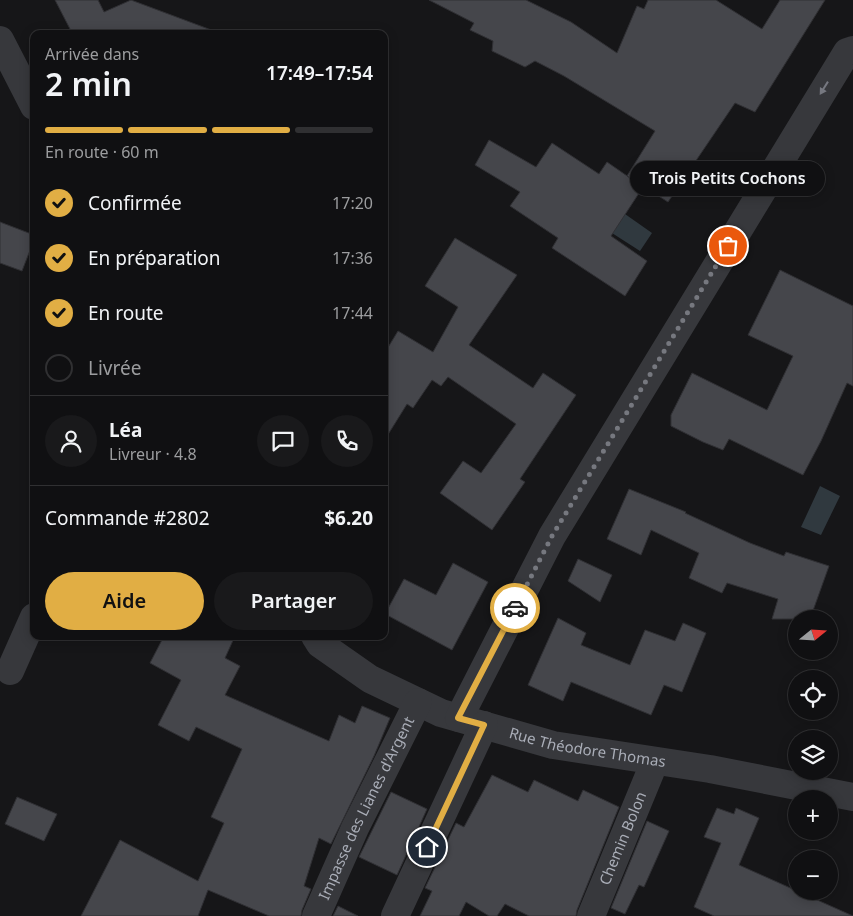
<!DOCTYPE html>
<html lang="fr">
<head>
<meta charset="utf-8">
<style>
	:root { --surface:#101012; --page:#19191b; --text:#f1f3f6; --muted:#9c9d9f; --line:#303032; --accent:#e1ae44 }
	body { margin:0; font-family:"Noto Sans",sans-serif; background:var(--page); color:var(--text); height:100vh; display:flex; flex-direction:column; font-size:19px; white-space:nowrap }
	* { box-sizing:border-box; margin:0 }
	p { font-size:16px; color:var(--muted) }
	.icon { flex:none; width:28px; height:28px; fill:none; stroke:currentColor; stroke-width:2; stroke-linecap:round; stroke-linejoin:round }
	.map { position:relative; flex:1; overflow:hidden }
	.side { position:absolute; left:30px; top:30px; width:358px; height:610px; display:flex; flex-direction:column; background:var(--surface); border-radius:10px; box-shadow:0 2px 12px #0003,0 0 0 1px var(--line) }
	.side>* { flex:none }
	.needle { width:32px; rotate:72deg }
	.buttons { position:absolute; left:788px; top:610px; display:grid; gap:10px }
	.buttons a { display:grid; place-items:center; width:50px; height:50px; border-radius:50%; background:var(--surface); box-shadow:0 2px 12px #0003,0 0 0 1px var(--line); font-size:25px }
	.pin { position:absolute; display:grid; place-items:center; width:42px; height:42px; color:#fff; margin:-21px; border:2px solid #fff; border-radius:50%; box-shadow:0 1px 5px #0007 }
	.courier { position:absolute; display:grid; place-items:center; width:50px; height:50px; margin:-25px; border:4px solid #e1ae44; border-radius:50%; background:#fff; color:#222; box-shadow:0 1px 6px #0007 }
	.bubble { position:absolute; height:35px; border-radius:18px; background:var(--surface); box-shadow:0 2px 12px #0003,0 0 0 1px var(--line); font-size:16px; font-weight:600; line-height:35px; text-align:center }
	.headline em { font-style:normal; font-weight:600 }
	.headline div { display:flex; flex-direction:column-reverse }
	.headline { display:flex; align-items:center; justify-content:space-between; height:85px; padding:0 15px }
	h1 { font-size:32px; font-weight:600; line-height:38px }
	.bar { display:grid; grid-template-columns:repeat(4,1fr); gap:8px 5px; align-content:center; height:60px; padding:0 15px }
	.bar i { height:6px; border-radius:4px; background:var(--line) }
	.bar .selected { background:var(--accent) }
	.bar p { grid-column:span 4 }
	.line { display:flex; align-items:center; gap:12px; padding:0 15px; border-top:1px solid var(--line) }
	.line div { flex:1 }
	.round { display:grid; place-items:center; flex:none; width:52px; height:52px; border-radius:26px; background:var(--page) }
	ol { padding:0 15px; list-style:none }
	li { display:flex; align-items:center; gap:15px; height:55px }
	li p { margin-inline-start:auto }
	li .icon { padding:5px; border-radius:50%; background:var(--accent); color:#111; stroke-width:4 }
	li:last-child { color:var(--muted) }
	li i { width:28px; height:28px; border:2px solid var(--line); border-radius:50% }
	.primary-button { display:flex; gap:10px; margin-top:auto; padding:10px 15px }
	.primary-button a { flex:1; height:58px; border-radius:30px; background:var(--accent); color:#111; font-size:20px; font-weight:600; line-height:58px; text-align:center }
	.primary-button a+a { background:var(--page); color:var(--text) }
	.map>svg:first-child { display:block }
	.water { fill:#30393f }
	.building { fill:#45464b; stroke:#303034 }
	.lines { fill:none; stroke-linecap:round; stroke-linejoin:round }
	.minor { stroke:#37383c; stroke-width:28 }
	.oneway { fill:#767880 }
	.done { stroke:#76787f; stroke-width:5; stroke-dasharray:0 9 }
	.route { stroke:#e1ae44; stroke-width:6 }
	.labels { text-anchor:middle; stroke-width:5; stroke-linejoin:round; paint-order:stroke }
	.street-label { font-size:15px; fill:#a9adb7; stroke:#111113 }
</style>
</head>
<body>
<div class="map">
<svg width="853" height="916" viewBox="0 0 853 916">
	<rect width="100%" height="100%" fill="#161618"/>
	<path class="water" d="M625 214 652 233 640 251 601 226Z
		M820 486 840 496 821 535 801 527Z"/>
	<path class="building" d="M55 0H98L104 12 131 0 214 31 213 34H59L70 29Z
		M429 0H526L571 22 617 53 637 6 644 9 648 0H716L762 29 780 0H825L755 112 735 103 668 202 627 176 655 131 564 76 535 61 525 67 492 51 493 41 470 30 474 23Z
		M489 140 536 167 552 143 599 174 607 162 643 187 611 236 647 261 625 296 552 248 558 238 510 206 520 192 475 165Z
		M0 222 34 235V240L22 271 0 263Z
		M455 238 517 275 469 345 533 388 543 373 576 395 520 479 525 482 492 530 440 493 463 461 481 473 516 424 448 377 441 386 432 380 413 408 407 404 384 441V354L398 331 433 352 458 307 425 286Z
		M780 270 853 306V386L847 383 821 441 803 475 729 439 723 450 703 442 671 426V415L692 373 767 410 793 356 748 335Z
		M629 489 686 512 685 513 750 543 784 556 786 552 829 566 810 619H772L778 599 727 583 722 593 689 578 699 553 651 530 641 555 607 539Z
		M578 559 612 575 600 602 568 581Z
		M453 563 488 582 452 650 385 614 404 579 436 595Z
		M558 618 586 633 581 645 630 665 645 630 675 641 683 623 706 633 682 692 664 685 651 715 571 682 563 701 528 685Z
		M164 636H235L225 658 240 666 225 695 329 741 339 715 355 723 362 706 390 718 374 756 331 844 319 838 304 886 311 889 302 910 301 916H269L208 890 198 916H81L120 840 198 881 224 823 211 817 242 749 196 727 189 741 158 725 181 680 150 663Z
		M492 775 528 792 534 780 578 801 583 790 619 807 577 910 576 916H529L505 904 497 916H489L466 902 459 916H420L432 891 425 888 456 823 464 827Z
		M391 792 427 809 397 875 359 857Z
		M17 797 57 814 44 841 5 824Z
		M717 808 734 814 736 808 759 818 739 865 853 916H714L694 907 721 843 704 837Z
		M647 821 669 831 644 887 639 885 625 914 611 908Z
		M338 906 358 916H333Z"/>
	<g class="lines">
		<g class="minor">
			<path d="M0 40 34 106"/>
			<path id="s1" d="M315 636 320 644 370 679 441 713 553 745 710 769 853 797"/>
			<path d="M10 671 34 617"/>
			<path d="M459 718 552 536 847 52 853 50"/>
			<path id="s2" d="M316 916 355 828 418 702"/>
			<path d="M395 916 484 725"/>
			<path id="s3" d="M591 916 655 761"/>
		</g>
	</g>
	<defs><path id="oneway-solid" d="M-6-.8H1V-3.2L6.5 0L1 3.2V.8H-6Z" transform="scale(1.25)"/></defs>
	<use class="oneway" href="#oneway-solid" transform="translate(824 88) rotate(122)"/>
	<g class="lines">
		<path class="done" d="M515 608 552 536 728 246"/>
		<path class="route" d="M427 847 484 725 458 718 515 608"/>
	</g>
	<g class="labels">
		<g class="street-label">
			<text dy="5" stroke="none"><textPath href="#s1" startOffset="300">Rue Théodore Thomas</textPath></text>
			<text dy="5" stroke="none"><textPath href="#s2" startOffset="119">Impasse des Lianes d'Argent</textPath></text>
			<text dy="5" stroke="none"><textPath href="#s3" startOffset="84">Chemin Bolon</textPath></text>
		</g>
	</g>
</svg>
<div class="buttons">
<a><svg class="needle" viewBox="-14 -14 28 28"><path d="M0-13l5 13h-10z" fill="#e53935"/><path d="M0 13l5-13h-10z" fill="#9c9d9f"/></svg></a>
<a><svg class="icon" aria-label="locate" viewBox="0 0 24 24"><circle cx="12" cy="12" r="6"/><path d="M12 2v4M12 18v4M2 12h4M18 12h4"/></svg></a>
<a><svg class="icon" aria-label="layers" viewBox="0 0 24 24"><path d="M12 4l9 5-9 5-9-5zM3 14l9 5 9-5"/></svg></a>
<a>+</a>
<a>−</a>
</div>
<div class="pin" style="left:728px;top:246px;background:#ea580c"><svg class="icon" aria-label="bag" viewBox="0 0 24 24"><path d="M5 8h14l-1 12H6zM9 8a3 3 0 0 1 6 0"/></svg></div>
<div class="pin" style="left:427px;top:847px;background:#1f2937"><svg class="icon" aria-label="home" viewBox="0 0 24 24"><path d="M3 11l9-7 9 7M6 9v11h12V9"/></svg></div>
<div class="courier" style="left:515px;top:608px"><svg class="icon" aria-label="car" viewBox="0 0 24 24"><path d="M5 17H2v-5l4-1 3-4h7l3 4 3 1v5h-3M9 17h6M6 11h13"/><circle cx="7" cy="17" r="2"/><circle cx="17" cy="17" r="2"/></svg></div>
<div class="bubble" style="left:630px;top:161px;width:195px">Trois Petits Cochons</div>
<section class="side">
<div class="headline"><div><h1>2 min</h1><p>Arrivée dans</p></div><em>17:49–17:54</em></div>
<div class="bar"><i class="selected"></i><i class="selected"></i><i class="selected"></i><i></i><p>En route · 60 m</p></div>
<ol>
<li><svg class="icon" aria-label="check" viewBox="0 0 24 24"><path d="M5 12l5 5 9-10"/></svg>Confirmée<p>17:20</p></li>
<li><svg class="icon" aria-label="check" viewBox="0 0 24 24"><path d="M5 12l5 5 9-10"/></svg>En préparation<p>17:36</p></li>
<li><svg class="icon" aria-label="check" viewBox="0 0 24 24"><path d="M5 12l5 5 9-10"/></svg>En route<p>17:44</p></li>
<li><i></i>Livrée</li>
</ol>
<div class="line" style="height:90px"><a class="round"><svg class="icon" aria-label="person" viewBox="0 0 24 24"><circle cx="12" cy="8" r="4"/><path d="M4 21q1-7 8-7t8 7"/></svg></a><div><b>Léa</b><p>Livreur · 4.8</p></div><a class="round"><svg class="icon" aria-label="chat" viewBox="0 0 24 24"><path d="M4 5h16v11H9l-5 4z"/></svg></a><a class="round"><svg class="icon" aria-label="phone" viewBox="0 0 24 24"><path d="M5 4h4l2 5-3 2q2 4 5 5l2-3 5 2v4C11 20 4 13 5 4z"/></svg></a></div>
<div class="line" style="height:65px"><div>Commande #2802</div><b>$6.20</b></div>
<div class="primary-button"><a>Aide</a><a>Partager</a></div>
</section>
</div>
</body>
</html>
